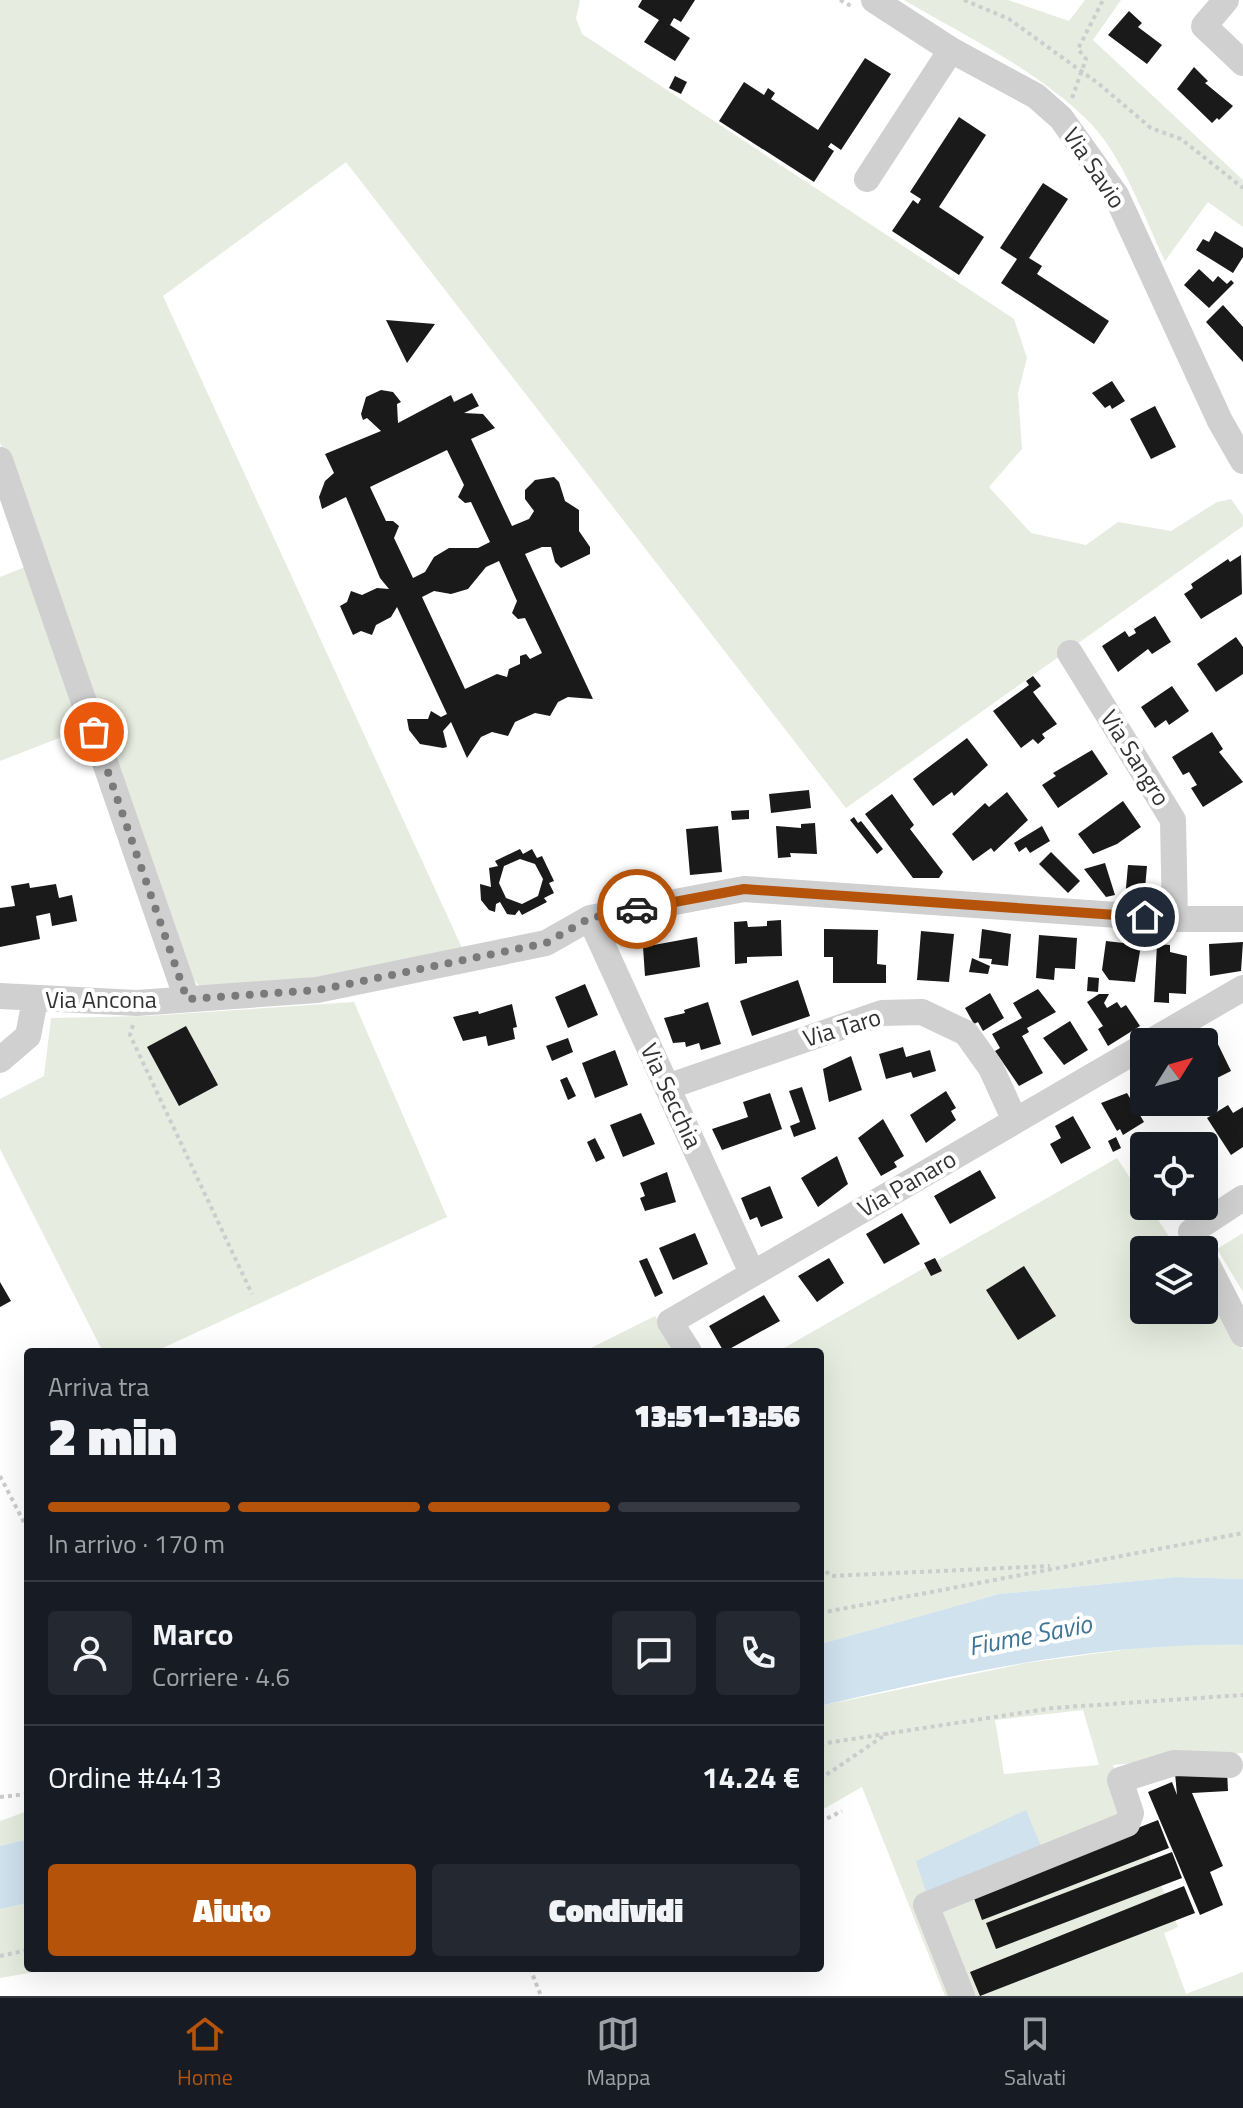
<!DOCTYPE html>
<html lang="it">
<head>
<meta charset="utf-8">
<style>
	:root { --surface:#171b24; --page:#242831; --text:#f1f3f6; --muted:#9ea1a6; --line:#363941; --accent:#b45309 }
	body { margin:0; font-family:"Titillium Web",sans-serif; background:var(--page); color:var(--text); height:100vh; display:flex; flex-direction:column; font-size:30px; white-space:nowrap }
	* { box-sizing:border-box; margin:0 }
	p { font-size:26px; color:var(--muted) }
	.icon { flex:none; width:44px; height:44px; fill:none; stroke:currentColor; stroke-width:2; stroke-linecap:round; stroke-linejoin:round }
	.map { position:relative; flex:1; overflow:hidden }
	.side { position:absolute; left:24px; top:1348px; width:800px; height:624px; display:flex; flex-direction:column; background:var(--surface); border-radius:8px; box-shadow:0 8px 32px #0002 }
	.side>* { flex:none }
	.needle { width:52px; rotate:53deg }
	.fabs { position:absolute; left:1130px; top:1028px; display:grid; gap:16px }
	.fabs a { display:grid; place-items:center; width:88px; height:88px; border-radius:8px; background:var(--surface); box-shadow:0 8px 32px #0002; font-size:40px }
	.pin { position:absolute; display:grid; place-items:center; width:68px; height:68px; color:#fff; margin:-34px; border:4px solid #fff; border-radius:50%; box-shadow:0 2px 8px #0007 }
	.courier { position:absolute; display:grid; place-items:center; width:80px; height:80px; margin:-40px; border:6px solid #b45309; border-radius:50%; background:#fff; color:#222; box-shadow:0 2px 10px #0007 }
	.summary em { font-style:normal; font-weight:800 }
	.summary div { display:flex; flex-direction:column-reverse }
	.summary { display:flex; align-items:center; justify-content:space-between; height:136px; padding:0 24px }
	h1 { font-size:52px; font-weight:800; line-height:60px }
	.bar { display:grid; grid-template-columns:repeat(4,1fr); gap:12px 8px; align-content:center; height:96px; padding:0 24px }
	.bar i { height:10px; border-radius:6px; background:var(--line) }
	.bar .selected { background:var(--accent) }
	.bar p { grid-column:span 4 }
	.line { display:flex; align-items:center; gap:20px; padding:0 24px; border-top:2px solid var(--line) }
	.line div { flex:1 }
	.round { display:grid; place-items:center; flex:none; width:84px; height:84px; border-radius:8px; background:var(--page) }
	.action { display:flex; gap:16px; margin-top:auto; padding:16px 24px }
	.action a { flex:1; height:92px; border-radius:8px; background:var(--accent); color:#fff; font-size:32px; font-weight:800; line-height:92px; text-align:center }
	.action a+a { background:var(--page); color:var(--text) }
	.dock { display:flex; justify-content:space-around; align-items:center; height:112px; border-top:2px solid var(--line); background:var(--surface); font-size:22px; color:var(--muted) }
	.dock a { display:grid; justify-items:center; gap:4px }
	.dock .selected { color:var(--accent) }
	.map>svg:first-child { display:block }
	.green { fill:#e6ecdf; fill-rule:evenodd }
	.water { fill:#cfe2ee }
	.building { fill:#1a1a1a; fill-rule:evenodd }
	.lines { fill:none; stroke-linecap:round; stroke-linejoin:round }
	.path { stroke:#cdcdcd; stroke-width:4; stroke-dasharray:4 4; stroke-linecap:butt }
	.minor { stroke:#d0d0d0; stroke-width:26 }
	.done { stroke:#7a7a7a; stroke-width:8; stroke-dasharray:0 14.4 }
	.route { stroke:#b45309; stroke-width:10 }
	.labels { text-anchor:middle; stroke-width:8; stroke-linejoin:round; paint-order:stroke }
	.street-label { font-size:24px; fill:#333; stroke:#fff }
	.water-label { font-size:26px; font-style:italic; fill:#3f7597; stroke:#fff }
</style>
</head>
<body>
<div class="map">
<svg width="1243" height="1996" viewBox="0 0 1243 1996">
	<rect width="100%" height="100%" fill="#fff"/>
	<path class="green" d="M0 0H580L576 18 582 34 1014 319 1027 358 1018 393 1022 449 989 487 1031 533 1086 545 1118 522 1171 531 1217 502 1231 499 1243 516V526L846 808 346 162 163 296 463 950 292 982 203 990 184 969 38 537 0 443Z
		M904 0H1008L1069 21 1085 0H1121L1093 40 1243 180V227L1208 202 1165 261C1145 219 1124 160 1093 126 1041 71 968 38 904 0Z
		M30 565 85 728 0 761V577Z
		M354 1002 447 1217 154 1352H103L0 1149V1099L44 1076 51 1018 147 1016Z
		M1117 1158 1144 1199V1206H1149L1178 1250H1144V1310H1204V1290L1243 1350V1579L1177 1577 999 1594 820 1644V1352H777Z
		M1243 1233V1292L1217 1249Z
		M655 1316 680 1352H583Z
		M1175 1643 1243 1645V1753L1113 1765 1178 1927 1164 1933 1186 1994 1243 1972V1996H945L862 1787 820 1811V1706L1026 1663ZM1083 1710 1099 1765 1004 1774 995 1720Z
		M28 1811V1839L0 1846V1821Z
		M28 1903V1968H58L0 1978V1909Z"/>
	<path class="water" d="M1177 1577 1243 1579V1645C1100 1642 958 1673 820 1706V1644L999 1594Z
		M1026 1810 1041 1846 926 1892 916 1861Z
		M28 1839V1903L0 1909V1846Z"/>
	<path class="building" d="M642 0H695L681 22 674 18 670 25 690 38 675 61 644 42 659 20 638 7Z
		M1129 11 1142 23 1138 27 1162 45 1147 64 1108 35Z
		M865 58 891 74 841 150 831 143 828 147 834 151 814 182 719 121 744 82 764 95 768 88 775 93 771 99 818 130Z
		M1194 67 1208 81 1205 83 1233 106 1219 120 1217 118 1212 123 1177 89Z
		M675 76 687 82 681 94 669 88Z
		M959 117 986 135 939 207 984 237 959 275 892 231 913 200 918 204 921 199 910 192Z
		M1043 183 1068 199 1029 258 1042 266 1037 274 1109 321 1094 344 1001 283 1017 259 1000 248Z
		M1215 231 1243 248V257L1233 273 1196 250 1203 239 1209 242Z
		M1199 269 1213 282 1218 276 1227 284 1231 280 1234 283 1209 308 1184 285Z
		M1223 305 1243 327V362L1206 322Z
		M386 320 435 324 407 363Z
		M1112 381 1125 401 1112 409 1110 405 1105 408 1092 393Z
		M381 390 393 392 401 402 397 404 398 423 451 395 454 402 472 393 479 406 464 413 483 414 495 428 471 439 512 526 529 519 534 511 525 499V490L535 480 554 477 559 482 565 501 579 510V531L590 547V554L561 568 555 562 551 547H542L525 554 593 699 568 697 558 702 550 716 535 713 515 722 508 736 492 732 481 737 467 758 451 722 443 731 447 747 443 748 420 744 409 730 407 719H428L431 711 441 717 447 714 397 607 391 617 376 625 372 635 361 631 353 635 340 606 347 602 351 591 362 595 377 588 389 589 380 578 346 497 322 509 319 497 325 481 334 473 325 454 381 431 367 418 363 420 361 414 366 397ZM447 450 464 485 458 497 465 503 471 502 490 542 478 548H449L434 557 425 572 413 578 394 538 399 526 393 521H386L370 487ZM499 561 517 601 512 613 518 619 525 618 542 653 530 659 526 654 520 656V664L509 669 507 677 497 674 465 689 422 597 434 591 451 594 468 589 486 567Z
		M1155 406 1176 447 1151 459 1130 419Z
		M1241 555 1242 594 1201 619 1184 594 1193 588 1191 584 1228 559 1230 562Z
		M1155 616 1171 642 1152 654 1148 649 1118 672 1102 646 1125 631 1129 637 1136 633 1134 629Z
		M1236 637 1243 647V674L1216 692 1197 664Z
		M1033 676 1041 686 1033 692 1057 724 1042 734 1045 738 1038 744 1033 739 1021 748 993 711 1029 685 1026 681Z
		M1172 686 1189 711 1169 725 1166 720 1155 728 1141 707Z
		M1212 732 1223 749 1219 752 1243 782 1203 807 1191 788 1197 785 1189 772 1183 775 1172 757Z
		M967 738 988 765 954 796 952 792 933 806 913 779Z
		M1092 750 1108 774 1058 808 1042 785 1056 776 1053 773Z
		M809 790 811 808 771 813 769 794Z
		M1007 792 1028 820 994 852 991 848 973 861 952 834 985 803 989 807Z
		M892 794 914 825 910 829 943 872 939 878H913L865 814Z
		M1123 801 1141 827 1117 844 1093 854 1078 834Z
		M749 810V819L732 820 731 811Z
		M854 817 858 823 861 821 883 849 877 854 850 820Z
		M815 823 817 854 790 853 791 857 778 858 776 826 801 828V824Z
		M718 826 722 872 690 875 686 829Z
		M1042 826 1050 841 1030 853 1026 847 1019 852 1014 843Z
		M520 849 523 854 532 849 537 858 542 856 554 881 549 883 554 893 544 898 547 902 522 915 519 910 515 915 507 914 500 902 496 904 495 912 489 910 481 900 480 884 491 887 489 868 498 866 495 861ZM520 859 535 864 543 879 538 896 522 904 506 898 499 883 504 866Z
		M1051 852 1080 881 1068 893 1039 864Z
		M1105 863 1115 895 1106 897 1084 869Z
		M1128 865 1147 866 1144 900 1125 899Z
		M29 883 30 888 56 884 59 898 72 895 77 921 52 926 50 913 36 916 40 939 0 947V908L15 906 11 886Z
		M781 920 782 956 747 957V963L735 964 734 922 747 921 748 927 767 926V921Z
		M824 929 878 930 877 964 886 965V983H833V957H824Z
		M982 929 1011 934 1008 966 991 964 992 959 979 958Z
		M921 931 954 934 949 982 917 980Z
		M1039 935 1077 938 1075 969 1055 968 1054 980 1036 978Z
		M697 937 700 967 645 976 643 947Z
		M1106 941 1141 945 1135 982 1109 980 1102 970Z
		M1243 942 1241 971 1210 976 1209 944Z
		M1157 944 1170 945V952L1187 956 1186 994 1169 993V1003L1154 1002Z
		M972 958 990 966 988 974 969 972Z
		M1088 977 1099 978 1098 992 1087 991Z
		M798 980 810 1016 752 1036 740 1001Z
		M585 984 598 1015 568 1028 555 997Z
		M1038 989 1056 1012 1027 1028 1029 1032 1022 1036 1043 1073 1019 1086 995 1051 1000 1048 992 1034 1022 1018 1013 1003Z
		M990 993 1004 1018 983 1031 978 1022 974 1024 965 1008Z
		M1099 994H1109L1104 1003 1107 1008 1117 1002 1121 1008 1126 1005 1140 1026 1108 1046 1098 1029 1103 1026 1087 1002Z
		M708 1002 721 1044 701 1050 699 1043 686 1047 685 1042 673 1043 664 1018 685 1013 684 1010Z
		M512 1004 517 1027 513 1028 515 1039 488 1046 486 1036 463 1041 453 1017 478 1011 479 1014Z
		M1070 1021 1088 1050 1064 1065 1043 1038Z
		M186 1026 218 1085 179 1106 147 1047Z
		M1213 1034 1231 1071 1207 1083 1204 1077V1042H1198Z
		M568 1038 573 1052 552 1061 546 1046Z
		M903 1047 906 1057 930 1050 936 1071 913 1078 911 1072 886 1079 879 1054Z
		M615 1050 628 1085 595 1098 582 1063Z
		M851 1056 862 1090 829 1102 823 1069Z
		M567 1077 576 1096 568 1100 560 1080Z
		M802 1087 816 1129 794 1137 790 1126 800 1122 789 1091Z
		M946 1091 956 1108 951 1111 956 1120 926 1143 910 1115Z
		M770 1093 782 1129 722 1150 712 1129 748 1117 743 1102Z
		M1127 1093 1144 1122 1123 1135 1120 1129 1117 1131 1101 1103Z
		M1177 1102H1206L1184 1114Z
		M1228 1105 1233 1113 1243 1107V1147L1231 1155 1207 1118Z
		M641 1113 655 1144 623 1157 610 1125Z
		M1073 1116 1091 1148 1061 1164 1050 1144 1061 1138 1055 1126Z
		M883 1119 904 1156 894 1162 897 1167 881 1176 858 1138Z
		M1183 1132 1192 1146H1159Z
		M1116 1137 1121 1148 1113 1152 1108 1141Z
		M595 1138 605 1158 596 1162 587 1142Z
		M837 1156 848 1184 818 1207 801 1178Z
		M980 1170 996 1198 950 1224 934 1196Z
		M667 1172 676 1202 645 1211 640 1198 645 1196 640 1183Z
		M770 1186 783 1218 761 1227 757 1217 750 1220 741 1198Z
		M902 1213 920 1244 884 1264 866 1234Z
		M695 1233 708 1264 673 1280 659 1248Z
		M647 1258 663 1293 655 1297 639 1261Z
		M829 1258 844 1283 817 1302 798 1276Z
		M935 1258 942 1271 931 1276 924 1263Z
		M1024 1266 1056 1316 1018 1340 986 1290Z
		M0 1282 11 1301 0 1307Z
		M764 1295 780 1321 724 1352 709 1326Z
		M1227 1770 1228 1791 1192 1793 1223 1866 1210 1872 1223 1905 1200 1915 1148 1792 1172 1782 1177 1795 1175 1773Z
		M1158 1820 1169 1848 982 1920 972 1893Z
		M1172 1852 1182 1878 996 1949 986 1923Z
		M1184 1886 1195 1913 980 1996 970 1972Z"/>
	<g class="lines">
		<path class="path" d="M840 0 853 7
			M964 0 1009 19 1099 84 1151 128 1181 139 1243 188
			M1072 98 1086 59 1078 49 1103 0
			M133 1025 130 1035 252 1294
			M0 1476 28 1530
			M820 1566 831 1576 1050 1566
			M820 1613 1243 1533
			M820 1744 1053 1708 1243 1695
			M820 1779 888 1733
			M0 1797 28 1794
			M820 1822 842 1811
			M0 1956 28 1950
			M530 1968 541 1996"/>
		<path class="minor" d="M874 0 951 50 1036 96 1061 118 1116 195 1220 421 1243 461
			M1226 0 1204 26 1243 63
			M867 179 951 50
			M0 460 187 999
			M1070 653 1173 820 1175 919
			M590 918 752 1273
			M0 996 137 1003 317 990 546 943 590 918 744 889 1175 919H1243
			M1150 1042 1243 988
			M0 1060 28 1036 35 1000
			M667 1087 882 1013 922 1012 966 1033 991 1068 1015 1121
			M1200 1250 1191 1232 1243 1198
			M1204 1258 1243 1334
			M689 1352 670 1322 1144 1046
			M962 1996 926 1905 1127 1824 1131 1813 1120 1780 1174 1763 1230 1765"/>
	</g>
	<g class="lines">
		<path class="done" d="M94 732 187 999 317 990 348 984 546 943 590 918 637 909"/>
		<path class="route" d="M637 909 744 889 1145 917"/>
	</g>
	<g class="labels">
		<g class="street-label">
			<text transform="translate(1094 168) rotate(56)" y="8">Via Savio</text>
			<text transform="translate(1135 758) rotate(58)" y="8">Via Sangro</text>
			<text x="101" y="1008">Via Ancona</text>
			<text transform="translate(842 1028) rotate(-17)" y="8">Via Taro</text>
			<text transform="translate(671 1096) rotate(65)" y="8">Via Secchia</text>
			<text transform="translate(907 1184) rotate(-30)" y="8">Via Panaro</text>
		</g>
		<g class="water-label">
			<text transform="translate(1030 1635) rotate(-11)" y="9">Fiume Savio</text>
		</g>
	</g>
</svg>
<div class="fabs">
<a><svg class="needle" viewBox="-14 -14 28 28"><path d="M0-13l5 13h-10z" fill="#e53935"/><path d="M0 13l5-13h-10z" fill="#9ea1a6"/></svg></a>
<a><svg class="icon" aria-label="locate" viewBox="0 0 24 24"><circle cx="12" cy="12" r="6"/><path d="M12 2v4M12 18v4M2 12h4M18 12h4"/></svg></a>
<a><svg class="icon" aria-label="layers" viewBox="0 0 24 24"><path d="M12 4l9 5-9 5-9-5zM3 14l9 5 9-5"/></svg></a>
</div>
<div class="pin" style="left:94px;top:732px;background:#ea580c"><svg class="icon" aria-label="bag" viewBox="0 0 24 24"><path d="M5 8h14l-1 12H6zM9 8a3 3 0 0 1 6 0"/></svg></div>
<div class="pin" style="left:1145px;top:917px;background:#1f2937"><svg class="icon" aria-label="home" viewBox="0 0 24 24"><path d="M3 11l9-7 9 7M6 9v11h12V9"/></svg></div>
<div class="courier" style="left:637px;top:909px"><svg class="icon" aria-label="car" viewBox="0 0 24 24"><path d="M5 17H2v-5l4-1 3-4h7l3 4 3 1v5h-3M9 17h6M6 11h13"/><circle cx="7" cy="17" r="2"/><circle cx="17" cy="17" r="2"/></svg></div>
<section class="side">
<div class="summary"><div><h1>2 min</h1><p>Arriva tra</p></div><em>13:51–13:56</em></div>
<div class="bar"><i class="selected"></i><i class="selected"></i><i class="selected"></i><i></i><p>In arrivo · 170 m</p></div>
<div class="line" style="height:144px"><a class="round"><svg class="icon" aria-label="person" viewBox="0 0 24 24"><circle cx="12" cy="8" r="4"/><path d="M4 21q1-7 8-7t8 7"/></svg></a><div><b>Marco</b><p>Corriere · 4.6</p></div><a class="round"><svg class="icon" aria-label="chat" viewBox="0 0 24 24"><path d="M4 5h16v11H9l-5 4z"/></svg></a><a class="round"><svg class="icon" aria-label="phone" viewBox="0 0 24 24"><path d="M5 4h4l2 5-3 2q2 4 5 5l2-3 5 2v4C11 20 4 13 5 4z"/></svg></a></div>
<div class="line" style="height:104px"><div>Ordine #4413</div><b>14.24 €</b></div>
<div class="action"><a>Aiuto</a><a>Condividi</a></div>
</section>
</div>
<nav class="dock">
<a class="selected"><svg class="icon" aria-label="home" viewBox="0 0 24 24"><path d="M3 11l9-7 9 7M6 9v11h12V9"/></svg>Home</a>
<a><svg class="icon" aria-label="map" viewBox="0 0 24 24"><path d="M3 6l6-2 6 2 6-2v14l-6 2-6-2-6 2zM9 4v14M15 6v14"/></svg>Mappa</a>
<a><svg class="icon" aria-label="saved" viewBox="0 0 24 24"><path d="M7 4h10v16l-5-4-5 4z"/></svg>Salvati</a>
</nav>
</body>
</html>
